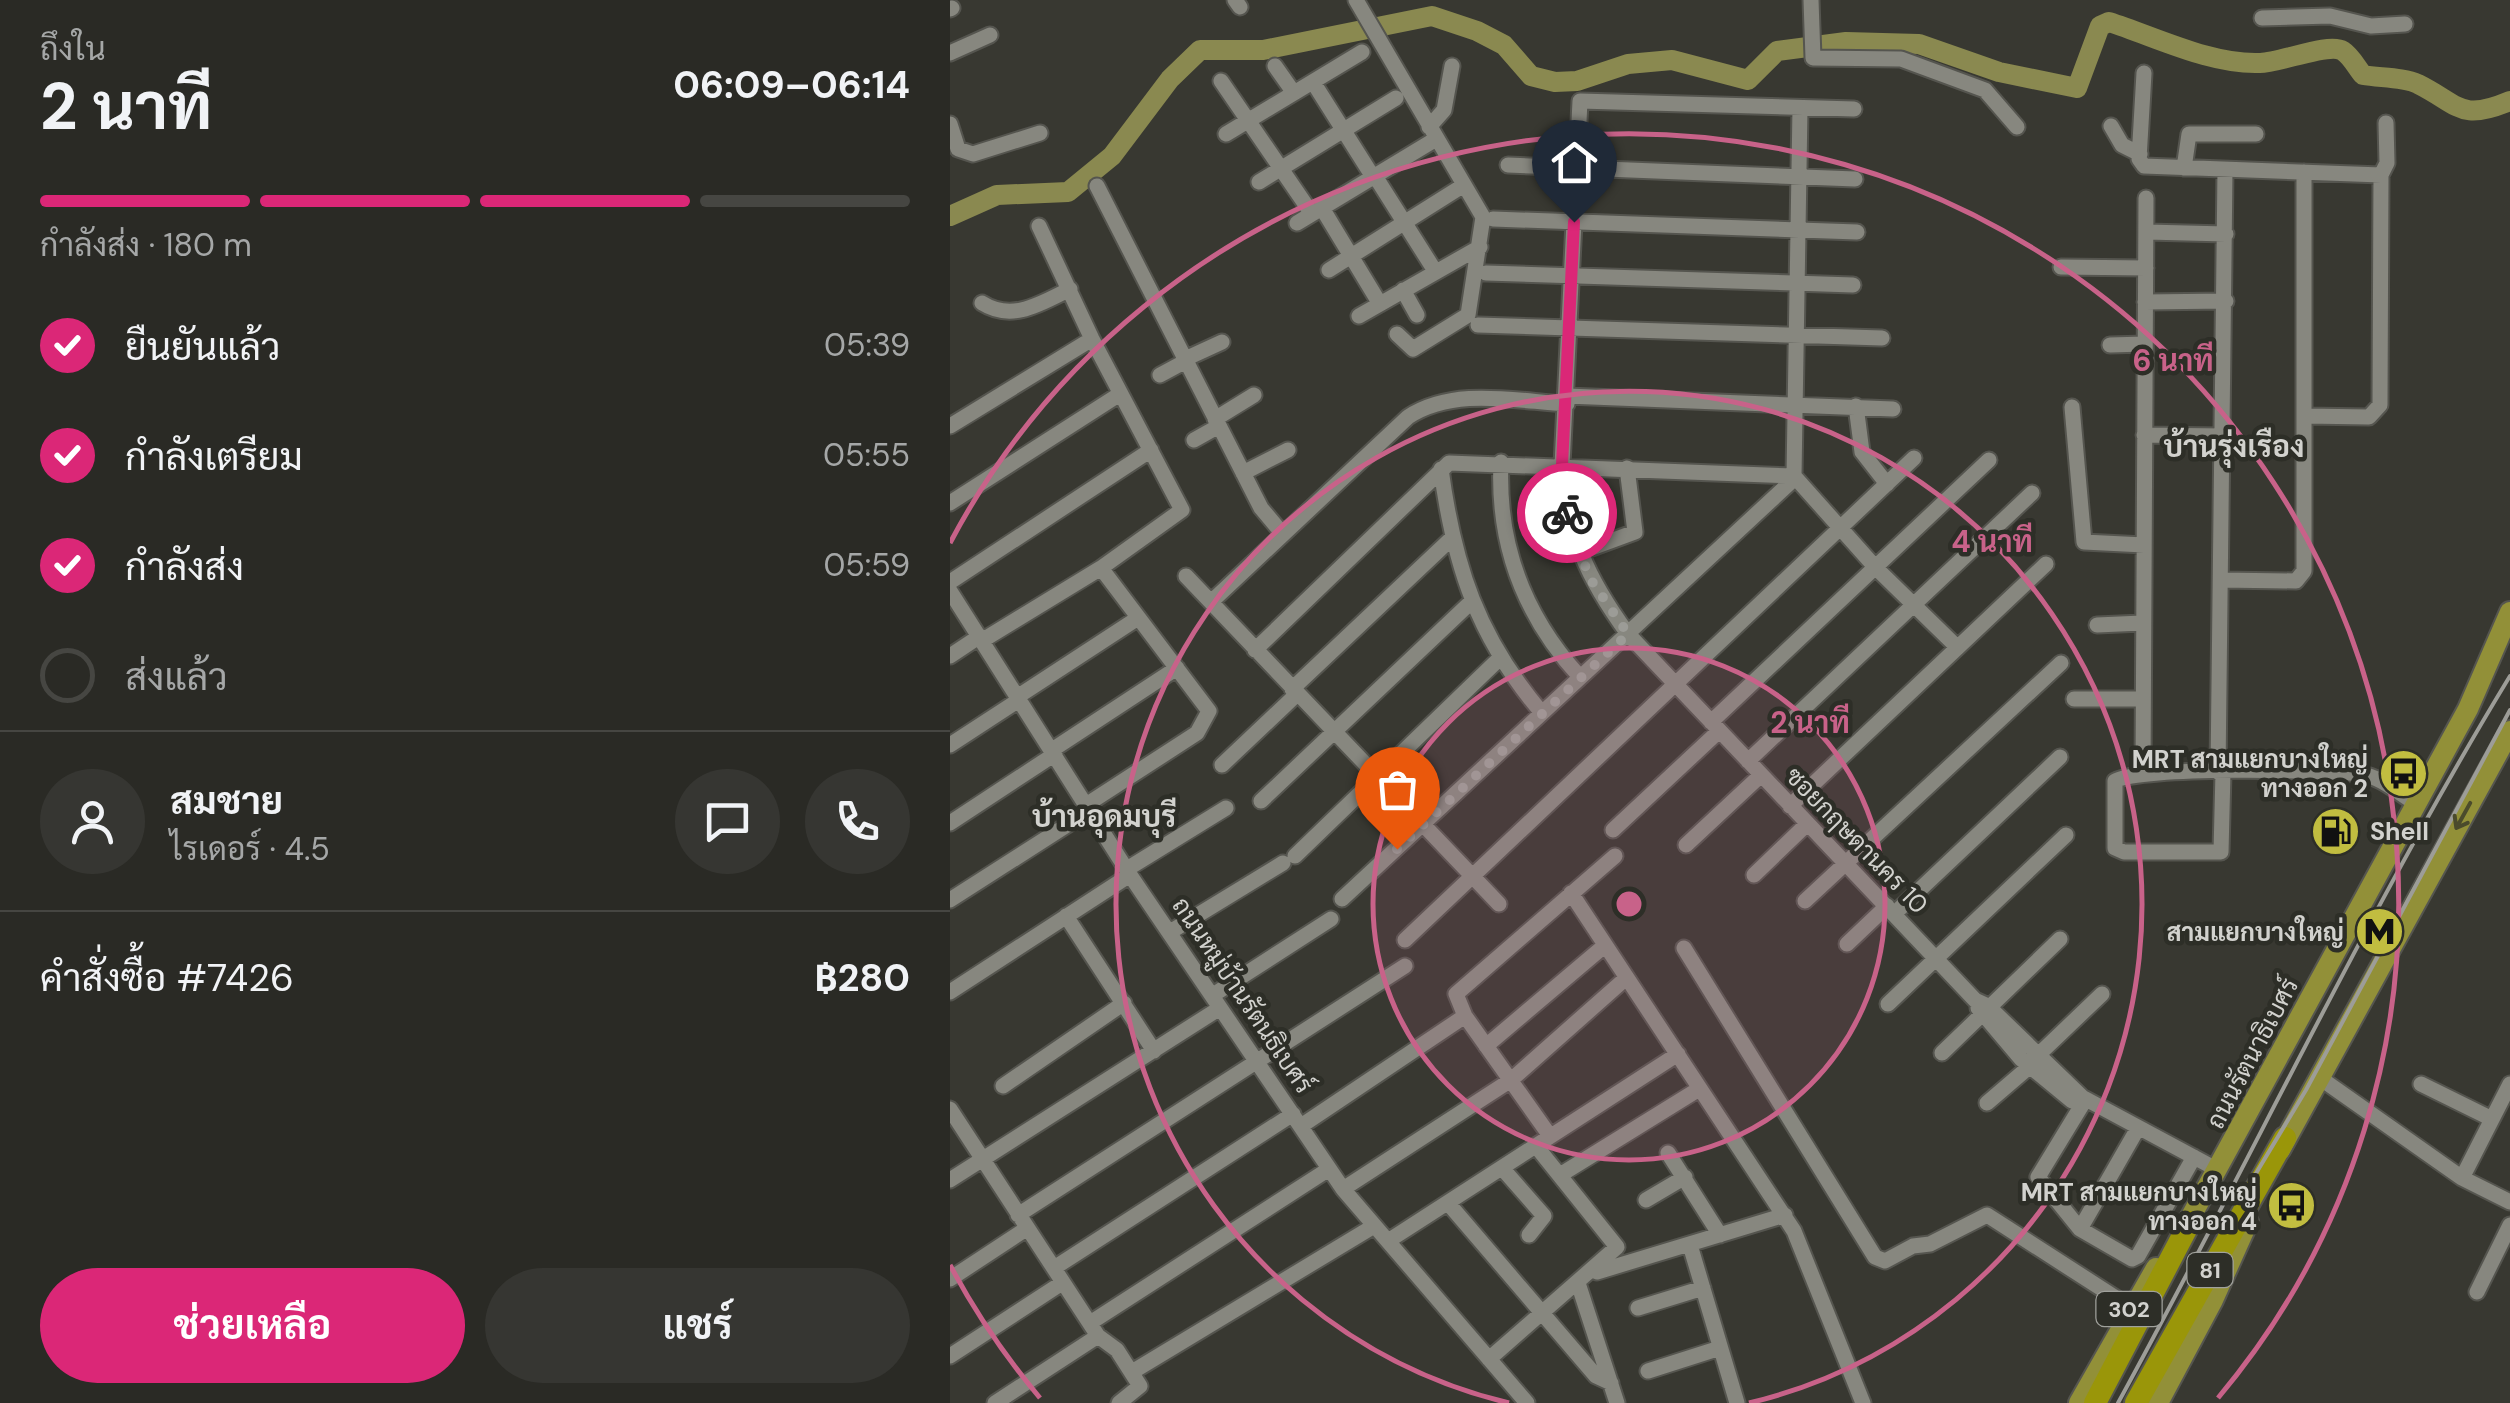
<!DOCTYPE html>
<html lang="th">
<head>
<meta charset="utf-8">
<style>
	:root { --surface:#2a2a25; --page:#363632; --text:#f1f3f6; --muted:#a5a7a7; --line:#464642; --accent:#db2777 }
	body { margin:0; font-family:"DM Sans",Sarabun,sans-serif; background:var(--page); color:var(--text); height:100vh; display:flex; flex-direction:column; font-size:38px; white-space:nowrap }
	* { box-sizing:border-box; margin:0 }
	p { font-size:32px; color:var(--muted) }
	.icon { flex:none; width:55px; height:55px; fill:none; stroke:currentColor; stroke-width:2; stroke-linecap:round; stroke-linejoin:round }
	.map { position:relative; flex:1; overflow:hidden }
	.details { display:flex; flex-direction:column; background:var(--surface); width:950px }
	.details>* { flex:none }
	.pin { position:absolute; display:grid; place-items:center; width:85px; height:85px; color:#fff; margin:-102px -42px; border-radius:50% 50% 50% 0; rotate:-45deg; box-shadow:0 0 10px #0007 }
	.pin .icon { rotate:45deg }
	.courier { position:absolute; display:grid; place-items:center; width:100px; height:100px; margin:-50px; border:8px solid #db2777; border-radius:50%; background:#fff; color:#222; box-shadow:0 2px 12px #0007 }
	.headline em { font-style:normal; font-weight:700 }
	.headline div { display:flex; flex-direction:column-reverse }
	.headline { display:flex; align-items:center; justify-content:space-between; height:170px; padding:0 40px }
	h1 { font-size:65px; font-weight:700; line-height:75px }
	.bar { display:grid; grid-template-columns:repeat(4,1fr); gap:15px 10px; align-content:center; height:120px; padding:0 40px }
	.bar i { height:12px; border-radius:8px; background:var(--line) }
	.bar .on { background:var(--accent) }
	.bar p { grid-column:span 4 }
	.line { display:flex; align-items:center; gap:25px; padding:0 40px; border-top:2px solid var(--line) }
	.line div { flex:1 }
	.round { display:grid; place-items:center; flex:none; width:105px; height:105px; border-radius:52px; background:var(--page) }
	ol { padding:0 40px; list-style:none }
	li { display:flex; align-items:center; gap:30px; height:110px }
	li p { margin-inline-start:auto }
	li .icon { padding:10px; border-radius:50%; background:var(--accent); color:#fff; stroke-width:4 }
	li:last-child { color:var(--muted) }
	li i { width:55px; height:55px; border:5px solid var(--line); border-radius:50% }
	.button { display:flex; gap:20px; margin-top:auto; padding:20px 40px }
	.button a { flex:1; height:115px; border-radius:60px; background:var(--accent); color:#fff; font-size:40px; font-weight:700; line-height:115px; text-align:center }
	.button a+a { background:var(--page); color:var(--text) }
	main { display:flex; flex:1; min-height:0 }
	.map>svg:first-child { display:block }
	.lines { fill:none; stroke-linecap:round; stroke-linejoin:round }
	.river { stroke:#8a8950; stroke-width:20 }
	.minor-casing { stroke:#55554f; stroke-width:19 }
	.major-casing { stroke:#55554f; stroke-width:24 }
	.highway-casing { stroke:#55554f; stroke-width:26 }
	.minor { stroke:#87877f; stroke-width:15 }
	.major { stroke:#929038; stroke-width:20 }
	.highway { stroke:#9a9609; stroke-width:22 }
	.rail { stroke:#9d9d98; stroke-width:4 }
	.oneway { stroke:#4b4b2c }
	.done { stroke:#9c9c97; stroke-width:10; stroke-dasharray:0 18 }
	.route { stroke:#db2777; stroke-width:12 }
	.ring { fill:none; stroke:#c86289; stroke-width:5 }
	.labels { text-anchor:middle; stroke-width:9; stroke-linejoin:round; paint-order:stroke }
	.shield { fill:#2d2e27; stroke:#a0a19c; stroke-width:2.5 }
	.shield-label { font-size:22px; font-weight:bold; fill:#d2d2ce }
	.poi-label { font-size:25px; font-weight:bold; fill:#d2d2ce; stroke:#2d2e27; text-anchor:end }
	.street-label { font-size:25px; fill:#d2d2ce; stroke:#2d2e27 }
	.quarter-label { font-size:30px; font-weight:bold; fill:#d2d2ce; stroke:#2d2e27 }
	.centre { fill:#c86289; stroke:#2d2e27; stroke-width:5 }
	.ring-label { font-size:30px; text-anchor:middle; font-weight:bold; fill:#c86289; stroke:#2d2e27; stroke-width:9; stroke-linejoin:round; paint-order:stroke }
</style>
</head>
<body>
<main>
<section class="details">
<div class="headline"><div><h1>2 นาที</h1><p>ถึงใน</p></div><em>06:09–06:14</em></div>
<div class="bar"><i class="on"></i><i class="on"></i><i class="on"></i><i></i><p>กำลังส่ง · 180 m</p></div>
<ol>
<li><svg class="icon" aria-label="check" viewBox="0 0 24 24"><path d="M5 12l5 5 9-10"/></svg>ยืนยันแล้ว<p>05:39</p></li>
<li><svg class="icon" aria-label="check" viewBox="0 0 24 24"><path d="M5 12l5 5 9-10"/></svg>กำลังเตรียม<p>05:55</p></li>
<li><svg class="icon" aria-label="check" viewBox="0 0 24 24"><path d="M5 12l5 5 9-10"/></svg>กำลังส่ง<p>05:59</p></li>
<li><i></i>ส่งแล้ว</li>
</ol>
<div class="line" style="height:180px"><a class="round"><svg class="icon" aria-label="person" viewBox="0 0 24 24"><circle cx="12" cy="8" r="4"/><path d="M4 21q1-7 8-7t8 7"/></svg></a><div><b>สมชาย</b><p>ไรเดอร์ · 4.5</p></div><a class="round"><svg class="icon" aria-label="chat" viewBox="0 0 24 24"><path d="M4 5h16v11H9l-5 4z"/></svg></a><a class="round"><svg class="icon" aria-label="phone" viewBox="0 0 24 24"><path d="M5 4h4l2 5-3 2q2 4 5 5l2-3 5 2v4C11 20 4 13 5 4z"/></svg></a></div>
<div class="line" style="height:130px"><div>คำสั่งซื้อ #7426</div><b>฿280</b></div>
<div class="button"><a>ช่วยเหลือ</a><a>แชร์</a></div>
</section>
<div class="map">
<svg width="1560" height="1403" viewBox="0 0 1560 1403">
	<rect width="100%" height="100%" fill="#383831"/>
	<g class="lines">
		<path class="river" d="M0 216 47 195 118 192 162 156 220 79 250 50H313L482 16 527 31 554 45 581 76 605 82 627 81 678 64 722 60 798 80 827 51 896 42 969 44 1049 72 1127 88 1150 26 1159 22C1206 37 1261 65 1310 63 1330 63 1379 42 1393 51 1401 56 1407 68 1413 75 1430 78 1453 77 1468 84 1510 105 1510 122 1560 101"/>
		<defs>
			<path id="minor" d="M285 0 290 7
				M406 0 533 217 518 315 463 349 447 334
				M861 0 863 58 951 59 1035 90 1067 127
				M0 9 2 8
				M1312 18 1380 16 1421 26 1455 24
				M0 53 40 35
				M325 66 344 93
				M1194 73 1189 159 1194 166 1431 175
				M271 81 362 214
				M363 82 423 177
				M850 108 844 476 926 568 1007 647
				M904 109 630 101 612 465C620 538 635 575 678 634L1025 1000 1038 1006 1132 1097 1268 1170
				M0 124 8 149 23 154 90 133
				M1161 126 1172 145 1190 154
				M479 127 494 110 502 66
				M276 134 412 52
				M558 165 905 179
				M1234 168 1239 134H1306
				M425 176 485 271
				M309 182 446 98
				M147 186 311 508 332 533
				M372 208 430 304
				M543 219 907 232
				M347 223 486 139
				M1197 232 1276 234
				M1111 267 1196 268
				M379 270 514 185
				M536 273 903 285
				M453 290 467 315
				M1195 302 1276 301
				M32 303C62 322 90 304 120 289
				M409 316 530 247
				M528 325 932 338
				M1160 345 1194 344
				M235 359 272 342
				M210 375 236 361
				M617 396 943 409
				M906 406 912 452 937 484
				M1122 407 1134 542 1194 545
				M1356 416 1419 417 1430 405 1431 175 1437 163 1436 123
				M265 419 304 395
				M0 426 142 339
				M1194 435 1273 436
				M244 440 269 426
				M551 462C547 545 575 617 630 677
				M491 469C504 566 528 638 592 713
				M293 473 338 450
				M0 503 170 394
				M628 553 685 532 677 468
				M236 576 549 904
				M1271 580 1346 581 1354 571V172
				M0 582 201 450
				M0 591 180 875 393 1189 577 1403
				M261 602 458 417C504 387 564 401 617 404
				M1147 625 1192 623
				M33 640 151 568 232 510 142 339 89 226
				M305 650 499 463 844 476
				M0 656 30 636
				M342 689 503 537
				M67 697 188 618
				M1124 699H1192
				M761 722 1039 460
				M0 745 69 700
				M102 750 227 668
				M798 761 1082 493
				M272 765 347 694
				M1268 772 1275 170
				M1273 772 1271 852H1174L1165 848V781C1189 766 1375 770 1411 774 1429 776 1450 794 1465 803
				M1193 773 1196 198
				M311 801 520 603
				M136 805 247 733 259 711 151 568
				M840 806 1096 564
				M0 823 105 754
				M663 830 769 731
				M736 845 810 776
				M345 856 550 658
				M177 869 276 808
				M804 875 857 824
				M621 893 844 1231 913 1403
				M392 899 845 478
				M0 900 139 811
				M855 901 1111 663
				M944 914 1110 757
				M116 916 204 1051
				M220 932 333 863
				M455 940 964 458
				M897 944 937 906
				M734 948 925 1257 935 1261 963 1246 980 1244 1037 1215 1180 1307
				M0 992 180 875
				M263 995 381 919
				M938 1004 1116 835
				M1028 1008 1071 1059 1122 1101 1132 1097
				M536 1046 653 947
				M992 1053 1110 939
				M1086 1057 1152 994
				M1370 1078 1512 1178 1560 1202
				M1471 1084 1542 1119
				M53 1086 174 1003
				M1135 1100 1088 1177 1130 1229 1182 1259 1188 1256 1244 1157
				M1037 1103 1079 1067
				M0 1109 148 1336 167 1350 190 1386 169 1403
				M351 1126 515 1016
				M600 1136 515 1016 506 994 665 856
				M718 1153 770 1235
				M552 1168 594 1216 579 1235
				M610 1175 749 1089
				M1512 1178 1560 1084
				M0 1180 270 1008
				M393 1189 561 1080 675 979
				M696 1200 735 1177
				M498 1203 646 1376 661 1383
				M68 1215 455 966
				M1130 1229 1188 1128
				M438 1241 728 1054
				M740 1245 787 1403
				M104 1268 343 1114
				M647 1272 835 1215
				M0 1279 76 1229
				M628 1283 667 1403
				M1527 1292 1560 1225
				M688 1308 753 1288
				M140 1323 379 1169
				M0 1356 112 1283
				M539 1359 667 1247 586 1146
				M698 1371 770 1348
				M182 1372 424 1226
				M45 1403 148 1336"/>
			<path id="major" d="M1330 1150 1560 731
				M1232 1233 1518 709 1560 612
				M1129 1403 1206 1268
				M1208 1403 1263 1300 1298 1222"/>
			<path id="highway" d="M1145 1403 1240 1222
				M1186 1403 1335 1138"/>
		</defs>
		<use href="#minor" class="minor-casing"/>
		<use href="#major" class="major-casing"/>
		<use href="#highway" class="highway-casing"/>
		<use href="#minor" class="minor"/>
		<use href="#major" class="major"/>
		<use href="#highway" class="highway"/>
		<path class="rail" d="M1290 1200 1356 1090 1560 710
			M1168 1403C1300 1162 1417 911 1560 676"/>
	</g>
	<defs><path id="oneway-shaft" d="M-6 0H5M1.5-3L5.5 0L1.5 3" fill="none" stroke-width="1.6" stroke-linecap="round" stroke-linejoin="round" transform="scale(2.5)"/></defs>
	<use class="oneway" href="#oneway-shaft" transform="translate(1513 816) rotate(119)"/>
	<g class="lines">
		<path class="done" d="M447 849 678 634 639 577 617 513"/>
		<path class="route" d="M617 513 612 465 624 222"/>
	</g>
	<circle cx="679" cy="904" r="256" fill="#c86289" fill-opacity=".12"/>
	<g class="ring">
		<circle cx="679" cy="904" r="256"/>
		<path d="M559 1403A513 513 0 1 1 799 1403"/>
		<path d="M90 1398A769 769 0 0 1 0 1265M0 543A769 769 0 1 1 1268 1398"/>
	</g>
	<defs>
		<symbol id="bus-disc" viewBox="-11 -11 22 22"><circle r="9.5" fill="#c1bd40" stroke="#2d2e27"/><path d="M-5-6H5V4H4V6H2V4H-2V6H-4V4H-5ZM-3.5-4V0h7V-4ZM-3.5 1.2v1.5H-2V1.2ZM2 1.2v1.5H3.5V1.2Z" fill="#111"/></symbol>
		<symbol id="fuel-disc" viewBox="-11 -11 22 22"><circle r="9.5" fill="#c1bd40" stroke="#2d2e27"/><path d="M-5.5-6h7V0h2V4h1.3V-2.5L3-4.5l.8-.8L6-3V5H2.5V1h-1V6h-7ZM-4.2-4.7v3.2H.2V-4.7Z" fill="#111"/></symbol>
		<symbol id="metro-disc" viewBox="-11 -11 22 22"><circle r="9.5" fill="#c1bd40" stroke="#2d2e27"/><path d="M-5.5 5V-5H-3L0 0L3-5H5.5V5H3V-.5L0 4L-3-.5V5Z" fill="#111"/></symbol>
	</defs>
	<g fill-rule="evenodd">
		<use href="#bus-disc" x="1426" y="746" width="55" height="55"/>
		<use href="#fuel-disc" x="1358" y="804" width="55" height="55"/>
		<use href="#metro-disc" x="1402" y="904" width="55" height="55"/>
		<use href="#bus-disc" x="1314" y="1178" width="55" height="55"/>
	</g>
	<g class="labels">
		<g class="shield">
			<rect x="1237.5" y="1253" width="45" height="34" rx="8"/>
			<rect x="1146.5" y="1292" width="65" height="34" rx="8"/>
		</g>
		<g class="shield-label">
			<text x="1260" y="1278">81</text>
			<text x="1179" y="1317">302</text>
		</g>
		<g class="poi-label">
			<text x="1418" y="768">MRT สามแยกบางใหญ่<tspan x="1418" dy="29">ทางออก 2</tspan></text>
			<text x="1420" y="840" text-anchor="start">Shell</text>
			<text x="1394" y="941">สามแยกบางใหญ่</text>
			<text x="1307" y="1201">MRT สามแยกบางใหญ่<tspan x="1307" dy="29">ทางออก 4</tspan></text>
		</g>
		<g class="street-label">
			<text transform="translate(907 840) rotate(46)" y="9">ซอยกฤษดานคร 10</text>
			<text transform="translate(293 995) rotate(56)" y="9">ถนนหมู่บ้านรัตนธิเบศร์</text>
			<text transform="translate(1302 1053) rotate(-62)" y="9">ถนนรัตนาธิเบศร์</text>
		</g>
		<g class="quarter-label">
			<text x="1284" y="457">บ้านรุ่งเรือง</text>
			<text x="154" y="827">บ้านอุดมบุรี</text>
		</g>
	</g>
	<circle cx="679" cy="904" r="15" class="centre"/>
	<g class="ring-label">
		<text x="1223" y="371">6 นาที</text>
		<text x="1042" y="552">4 นาที</text>
		<text x="860" y="733">2 นาที</text>
	</g>
</svg>
<div class="pin" style="left:447px;top:849px;background:#ea580c"><svg class="icon" aria-label="bag" viewBox="0 0 24 24"><path d="M5 8h14l-1 12H6zM9 8a3 3 0 0 1 6 0"/></svg></div>
<div class="pin" style="left:624px;top:222px;background:#1f2937"><svg class="icon" aria-label="home" viewBox="0 0 24 24"><path d="M3 11l9-7 9 7M6 9v11h12V9"/></svg></div>
<div class="courier" style="left:617px;top:513px"><svg class="icon" aria-label="bike" viewBox="0 0 24 24"><circle cx="6" cy="16" r="4"/><circle cx="18" cy="16" r="4"/><path d="M6 16l4-8h5l3 8M10 8l3 8H6M13 5h3"/></svg></div>
</div>
</main>
</body>
</html>
